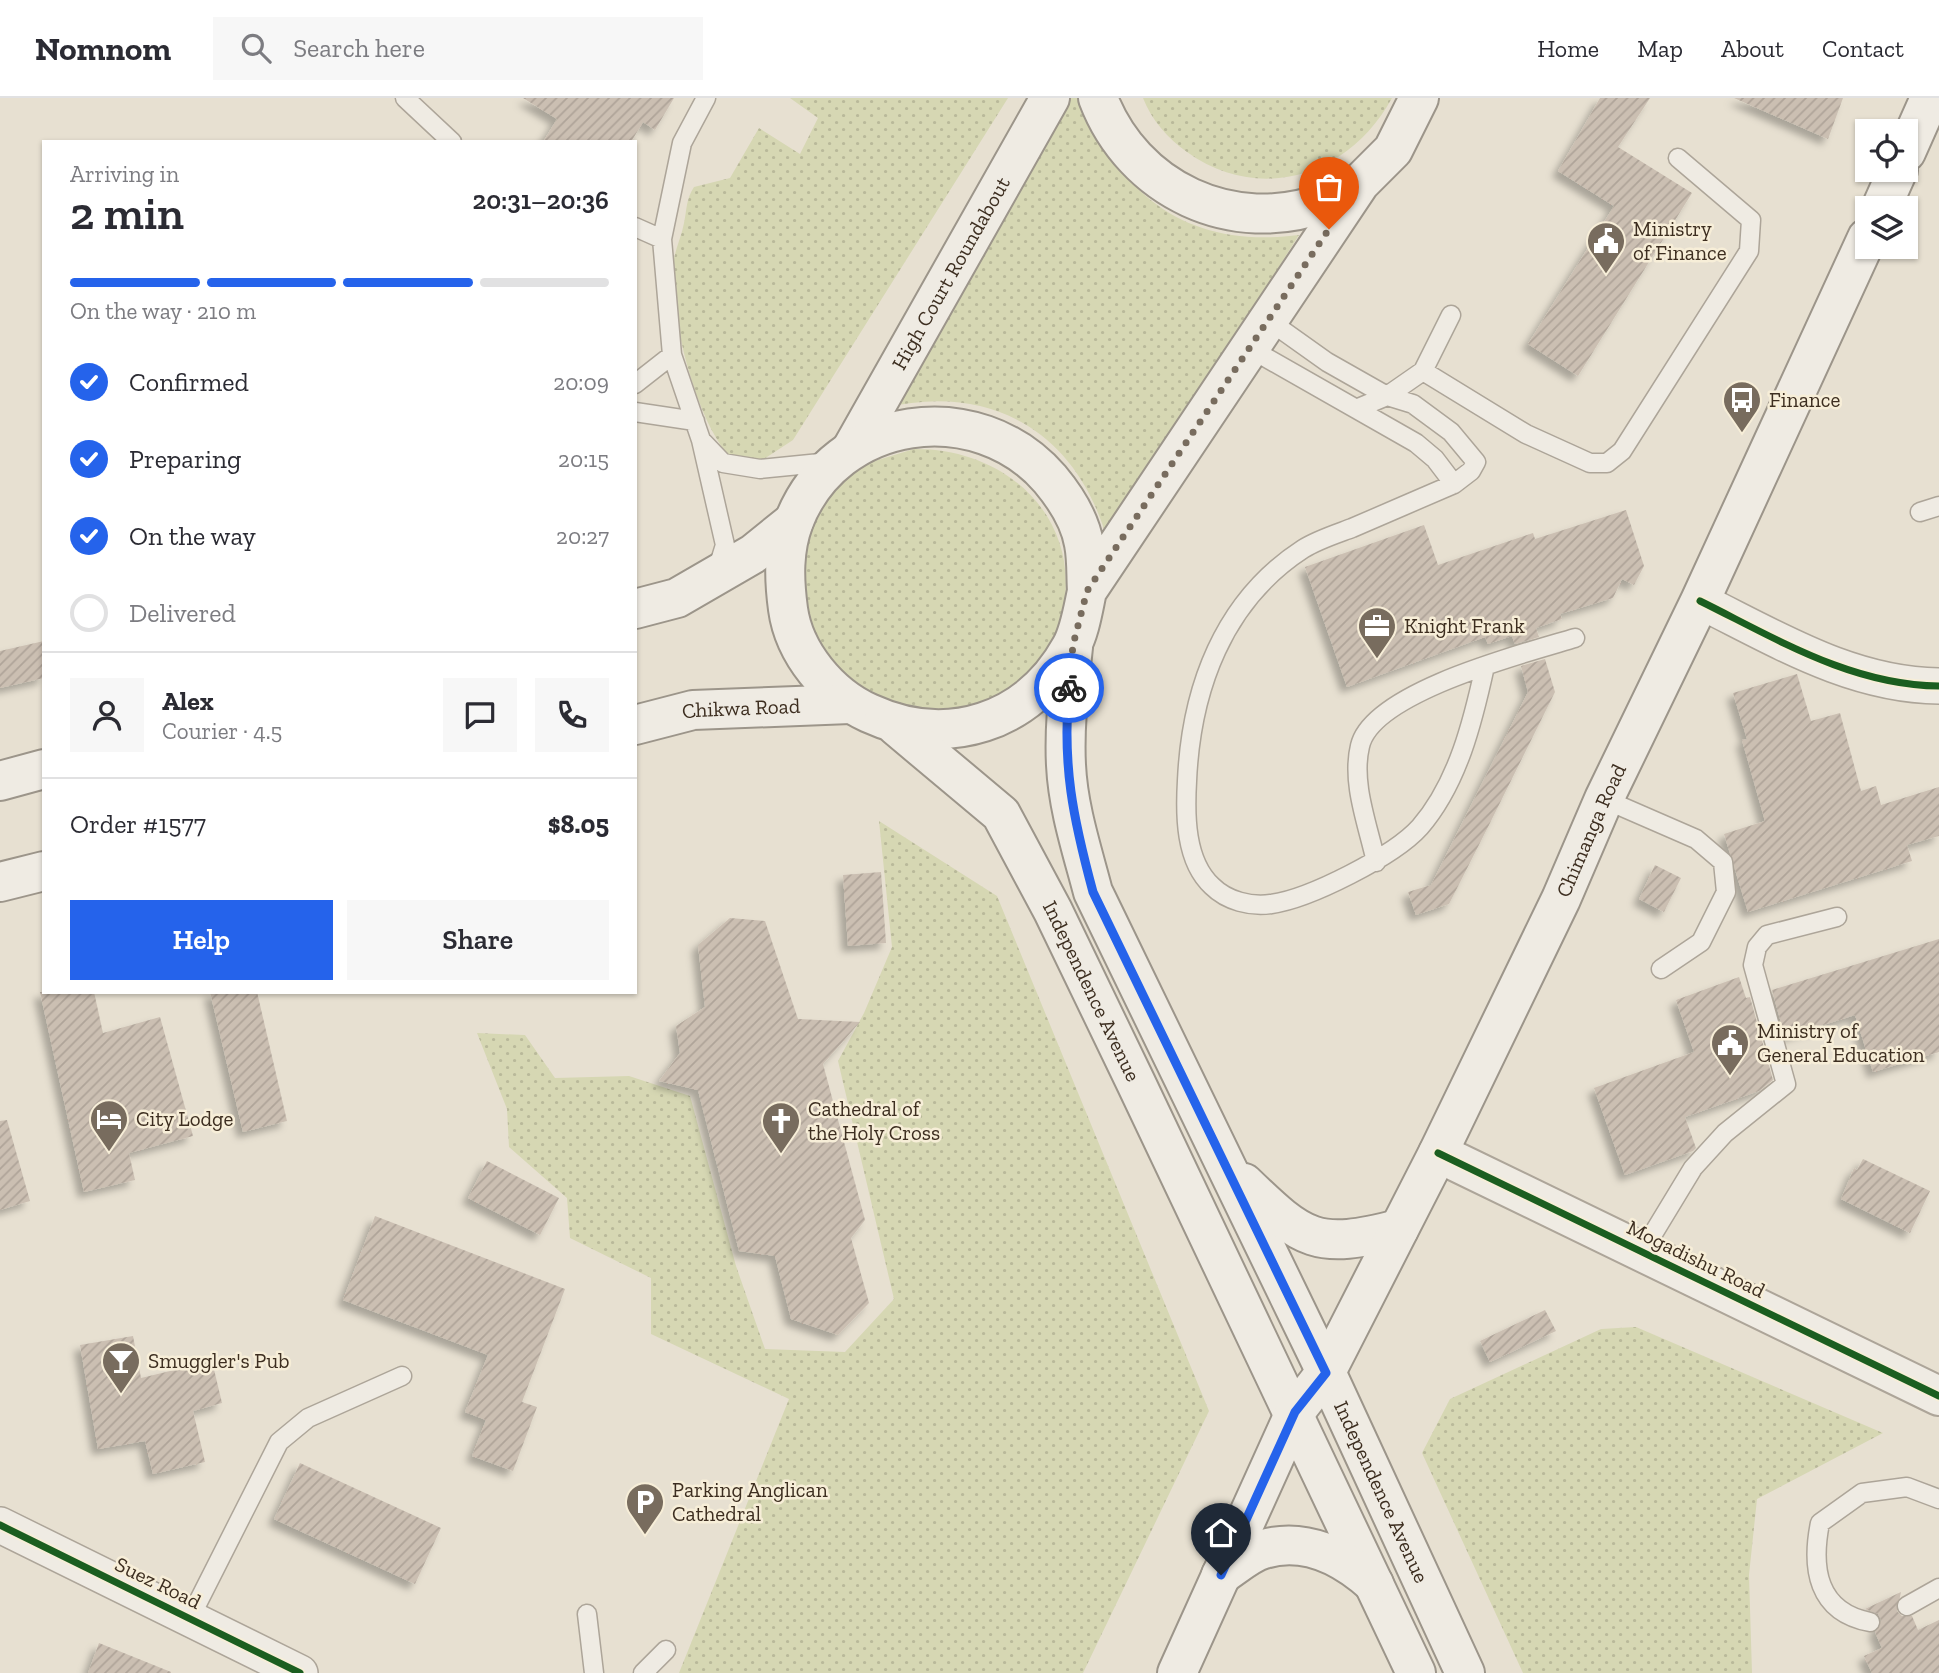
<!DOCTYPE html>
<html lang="en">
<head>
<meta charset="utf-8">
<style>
	:root { --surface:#fff; --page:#f7f7f7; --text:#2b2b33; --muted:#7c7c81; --line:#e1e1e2; --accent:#2563eb }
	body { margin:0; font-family:"Zilla Slab",serif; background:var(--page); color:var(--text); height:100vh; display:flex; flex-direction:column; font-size:26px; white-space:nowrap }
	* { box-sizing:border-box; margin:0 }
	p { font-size:23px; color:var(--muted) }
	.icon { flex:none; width:38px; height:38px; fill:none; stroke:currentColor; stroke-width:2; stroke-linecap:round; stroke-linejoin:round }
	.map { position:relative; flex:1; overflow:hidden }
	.panel { position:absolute; left:42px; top:42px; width:595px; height:854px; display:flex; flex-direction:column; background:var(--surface); border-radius:0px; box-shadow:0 2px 5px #0004 }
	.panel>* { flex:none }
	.buttons { position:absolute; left:1855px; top:21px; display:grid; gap:14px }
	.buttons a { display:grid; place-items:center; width:63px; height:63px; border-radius:0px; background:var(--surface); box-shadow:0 2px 5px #0004; font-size:35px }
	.pin { position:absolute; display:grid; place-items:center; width:60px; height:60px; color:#fff; margin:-72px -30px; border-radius:50% 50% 50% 0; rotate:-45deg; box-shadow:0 0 7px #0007 }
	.pin .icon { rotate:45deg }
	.courier { position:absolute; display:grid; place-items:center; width:70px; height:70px; margin:-35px; border:5px solid #2563eb; border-radius:50%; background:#fff; color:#222; box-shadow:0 2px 9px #0007 }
	.head em { font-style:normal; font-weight:600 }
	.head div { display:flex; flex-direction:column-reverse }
	.head { display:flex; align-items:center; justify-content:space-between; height:119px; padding:0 28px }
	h1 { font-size:46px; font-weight:600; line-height:52px }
	.bar { display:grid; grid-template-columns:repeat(4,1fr); gap:10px 7px; align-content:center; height:84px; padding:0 28px }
	.bar i { height:9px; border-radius:5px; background:var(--line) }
	.bar .on { background:var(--accent) }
	.bar p { grid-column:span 4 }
	.line { display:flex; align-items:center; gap:18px; padding:0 28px; border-top:2px solid var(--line) }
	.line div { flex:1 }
	.round { display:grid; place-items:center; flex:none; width:74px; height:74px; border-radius:0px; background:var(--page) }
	ol { padding:0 28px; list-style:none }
	li { display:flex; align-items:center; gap:21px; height:77px }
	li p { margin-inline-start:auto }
	li .icon { padding:7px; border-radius:50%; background:var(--accent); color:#fff; stroke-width:4 }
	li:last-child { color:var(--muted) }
	li i { width:38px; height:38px; border:4px solid var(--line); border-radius:50% }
	.primary-button { display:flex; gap:14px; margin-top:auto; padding:14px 28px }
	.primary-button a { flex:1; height:80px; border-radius:0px; background:var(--accent); color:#fff; font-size:28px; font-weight:600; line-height:80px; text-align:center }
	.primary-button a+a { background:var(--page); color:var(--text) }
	header { display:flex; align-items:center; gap:42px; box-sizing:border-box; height:98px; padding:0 35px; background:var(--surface); border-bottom:2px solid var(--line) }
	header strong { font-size:33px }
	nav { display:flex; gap:38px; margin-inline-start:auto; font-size:24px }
	.search { width:490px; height:63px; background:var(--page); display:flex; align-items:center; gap:18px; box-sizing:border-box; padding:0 24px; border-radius:0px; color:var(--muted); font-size:26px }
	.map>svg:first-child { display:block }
	.grass { fill:url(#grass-dots) }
	.building { fill:url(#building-hatch); filter:url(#shadow) }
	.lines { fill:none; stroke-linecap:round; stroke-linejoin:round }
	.service-casing { stroke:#ada599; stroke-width:21 }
	.minor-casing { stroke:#ada599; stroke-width:38 }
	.tertiary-casing { stroke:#ada599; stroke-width:42 }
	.secondary-casing { stroke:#9c958a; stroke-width:42 }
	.service { stroke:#efebe3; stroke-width:18 }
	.minor { stroke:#efebe3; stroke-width:35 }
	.tertiary { stroke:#efebe3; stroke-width:38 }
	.secondary { stroke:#efebe3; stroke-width:38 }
	.cycleway-casing { stroke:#f7eed8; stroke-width:11 }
	.cycleway { stroke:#1b5e20; stroke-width:7 }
	.done { stroke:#786c5e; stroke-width:7; stroke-dasharray:0 12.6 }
	.route { stroke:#2563eb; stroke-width:9 }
	.labels { text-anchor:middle; stroke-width:5; stroke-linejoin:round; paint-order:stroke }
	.poi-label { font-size:21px; fill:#3d2e20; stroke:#f7eed8; text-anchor:start }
	.street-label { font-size:21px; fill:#3d2e20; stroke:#f7eed8 }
</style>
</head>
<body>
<header>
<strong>Nomnom</strong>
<div class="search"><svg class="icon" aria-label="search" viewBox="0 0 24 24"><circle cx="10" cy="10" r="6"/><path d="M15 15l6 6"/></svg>Search here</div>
<nav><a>Home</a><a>Map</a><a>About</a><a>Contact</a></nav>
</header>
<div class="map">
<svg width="1939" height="1575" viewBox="0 0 1939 1575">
	<defs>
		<pattern id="grass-dots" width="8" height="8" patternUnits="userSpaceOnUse" patternTransform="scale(1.75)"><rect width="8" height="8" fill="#d6d7b3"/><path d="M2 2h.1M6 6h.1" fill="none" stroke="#b9b99a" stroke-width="1.8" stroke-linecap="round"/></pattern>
		<pattern id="building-hatch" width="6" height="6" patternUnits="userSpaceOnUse" patternTransform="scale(1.75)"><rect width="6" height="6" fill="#cbbfb2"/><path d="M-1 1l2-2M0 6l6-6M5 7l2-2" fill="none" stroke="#afa499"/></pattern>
		<filter id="shadow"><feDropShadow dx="-6" dy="6" stdDeviation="3.5" flood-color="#0004"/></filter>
	</defs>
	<rect width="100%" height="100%" fill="#e7e0d1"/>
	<path class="grass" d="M790 0H1008L793 342 761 363H735C698 334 666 207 674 161 676 149 682 137 684 125 687 111 686 101 694 89L730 80 759 30 800 56 818 20Z
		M1071 0H1082C1120 100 1189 151 1299 137L1107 441C1077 335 992 284 884 310Z
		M1143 0H1392C1350 77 1261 107 1187 54 1168 41 1151 21 1143 0Z
		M914 351C1003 350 1079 415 1064 509 1060 531 1053 557 1037 573 1029 581 1017 588 1007 594 998 601 983 616 972 618 948 622 897 614 871 613L794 513 813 416 847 379 868 365Z
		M879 723 997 798 1209 1313 1083 1575H679L789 1301 651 1236V1180L570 1140 567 1100 509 1049 507 1011 477 935 525 937 555 980 629 978 690 998 736 1168 765 1251 845 1254 894 1201 838 963 864 915 892 849Z
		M1636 1229 1883 1335 1757 1401 1749 1477 1752 1575H1523L1422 1355 1450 1301 1601 1231Z"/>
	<path class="building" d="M523 0H674L655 32 643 24 631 44H543L557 21Z
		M1600 0H1650L1618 49 1692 95 1578 278 1528 246 1614 108 1558 73Z
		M1734 0H1843L1828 41Z
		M1626 412 1644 468 1634 487 1622 481 1613 500 1560 516 1562 521 1536 530 1539 539 1515 546 1512 538 1488 546 1485 539 1347 589 1305 469 1424 427 1438 467 1533 435 1535 441Z
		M44 543V580L0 590V553Z
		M1545 561 1555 594 1488 729 1449 806 1416 817 1408 794 1431 787 1528 594 1521 568Z
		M1797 576 1811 623 1840 615 1861 693 1876 688 1881 707 1939 689V738L1907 747 1912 763 1748 814 1724 736 1765 723 1742 642 1747 641 1733 595Z
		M1655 767 1681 780 1664 814 1639 801Z
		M881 774 886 845 848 848 843 777Z
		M730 820 765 823 798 921 860 924 823 966 865 1122 851 1140 869 1205 838 1237 791 1221 775 1158 739 1153 698 992 659 983 680 955 676 928 705 909 698 847Z
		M1939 841V954L1873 974 1855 917 1785 939 1772 892Z
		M1739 879 1746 900 1750 899 1773 982 1759 993 1685 1019 1696 1050 1693 1053 1625 1077 1594 990 1694 954 1676 902Z
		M40 894H94L103 935 160 919 193 1038 129 1055 135 1082 84 1094Z
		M210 894H257L287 1023 243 1034Z
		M7 1022 30 1103 0 1112V1023Z
		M1863 1061 1930 1093 1910 1135 1841 1101 1854 1070 1857 1072Z
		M487 1063 559 1100 540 1137 468 1100Z
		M375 1118 565 1191 522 1304 537 1309 513 1373 472 1358 486 1322 465 1314 488 1257 343 1202Z
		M1545 1212 1556 1233 1490 1264 1480 1243Z
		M133 1238 141 1280 212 1263 222 1305 193 1313 205 1364 153 1376 145 1343 98 1351 80 1247Z
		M300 1365 441 1430 415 1486 274 1421Z
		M1901 1494 1897 1513 1902 1518H1912L1918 1532 1939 1522V1575H1872L1864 1558 1882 1550 1875 1534 1881 1522 1878 1516 1865 1511Z
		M99 1545 171 1574V1575H88Z"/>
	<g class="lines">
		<defs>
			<path id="service" d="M405 0 452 44
				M706 0 682 45 662 141 672 257 701 342 725 447 717 473
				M635 129 662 141
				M1268 222 1327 264 1387 298 1413 306 1451 334 1476 364 1471 373 1454 386C1420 401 1386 415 1352 430 1336 436 1317 442 1303 451 1223 503 1191 591 1187 683 1185 717 1185 763 1212 788 1227 803 1251 809 1271 806 1309 801 1394 758 1420 729 1458 685 1473 623 1485 568
				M1249 250 1416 345 1435 361 1454 386
				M1423 273 1526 336 1590 365H1607L1622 353 1749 153 1751 122 1678 60
				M635 286 672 257
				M1356 311 1387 298 1423 273 1451 217
				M635 314 695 323
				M701 342 723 365 760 371 830 364
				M1920 414 1939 408
				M1604 701 1696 741 1723 764 1726 794 1701 844 1661 871
				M1376 764C1368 727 1351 685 1360 648 1372 594 1525 555 1575 540
				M1642 1154 1693 1070 1725 1035 1786 986 1753 867 1757 849 1767 837 1837 819
				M1907 1508 1939 1490
				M587 1516 594 1575
				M190 1520 279 1344 308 1320 402 1278
				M1870 1524C1817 1514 1811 1470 1820 1425L1862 1395 1907 1389 1939 1401
				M643 1575 666 1552"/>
			<path id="minor" d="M1700 503C1777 541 1851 587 1939 588
				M0 1427 300 1575"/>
			<path id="tertiary" d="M1438 1055 1939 1298"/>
			<g id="secondary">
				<path d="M1098 0C1133 92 1233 139 1326 104 1337 100 1348 92 1358 86"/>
				<path d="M1906 54 1930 0"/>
				<path d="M1881 110 1898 72"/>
				<path id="s1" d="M851 352 1050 0"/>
				<path d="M1087 493C1086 478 1087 461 1084 446 1080 422 1065 399 1050 381 977 297 836 316 794 423 783 452 784 481 788 511 794 555 829 597 869 615 947 651 1029 625 1071 549 1080 533 1083 511 1087 493L1360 85 1393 52 1419 0"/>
				<path d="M635 511 677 500 753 456 794 423"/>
				<path id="s2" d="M1073 549C1069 588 1064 628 1066 667 1068 710 1082 752 1093 794L1326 1274 1465 1575"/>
				<path id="s3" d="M635 627 693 612 850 606"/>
				<path id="s4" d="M896 628 1001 716 1053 813 1136 985 1416 1575"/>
				<path d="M0 683 44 671"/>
				<path d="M0 784 44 773"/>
				<path d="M1244 1085C1304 1143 1316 1152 1399 1131"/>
				<path d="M1221 1477C1234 1469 1249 1455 1264 1451 1305 1439 1344 1459 1374 1486"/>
				<path id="s5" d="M1177 1575 1295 1314 1326 1274 1438 1055 1561 801 1604 701 1700 503 1867 140"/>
			</g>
		</defs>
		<use href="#service" class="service-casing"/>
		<use href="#minor" class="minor-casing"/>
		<use href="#tertiary" class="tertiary-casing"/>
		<use href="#secondary" class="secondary-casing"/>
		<use href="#service" class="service"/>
		<use href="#minor" class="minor"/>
		<use href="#tertiary" class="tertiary"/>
		<use href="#secondary" class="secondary"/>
		<defs>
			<path id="cycleway" d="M1700 503C1777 541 1851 587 1939 588
				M1438 1055 1939 1298
				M0 1427 300 1575"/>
		</defs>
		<use href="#cycleway" class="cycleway-casing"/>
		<use href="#cycleway" class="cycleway"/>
	</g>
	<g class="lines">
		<path class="done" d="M1069 590 1073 547 1087 493 1329 131"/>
		<path class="route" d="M1069 590C1062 667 1073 720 1093 794L1326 1275 1295 1314 1221 1477"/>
	</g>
	<defs>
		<symbol id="civic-pin" viewBox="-11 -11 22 30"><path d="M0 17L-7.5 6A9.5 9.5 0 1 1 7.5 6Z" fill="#786c5e" stroke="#f7eed8"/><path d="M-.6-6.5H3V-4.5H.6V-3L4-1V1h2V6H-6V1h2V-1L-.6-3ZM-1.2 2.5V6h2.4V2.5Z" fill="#fff"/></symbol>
		<symbol id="bus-pin" viewBox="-11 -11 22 30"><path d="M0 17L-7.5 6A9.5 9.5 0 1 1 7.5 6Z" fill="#786c5e" stroke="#f7eed8"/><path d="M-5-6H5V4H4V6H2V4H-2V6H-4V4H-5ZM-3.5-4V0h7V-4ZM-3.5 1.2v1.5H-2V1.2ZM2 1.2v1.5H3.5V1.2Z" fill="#fff"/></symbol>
		<symbol id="office-pin" viewBox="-11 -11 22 30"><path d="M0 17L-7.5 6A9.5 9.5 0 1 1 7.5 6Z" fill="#786c5e" stroke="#f7eed8"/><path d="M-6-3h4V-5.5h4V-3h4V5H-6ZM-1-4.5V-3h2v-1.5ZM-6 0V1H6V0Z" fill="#fff"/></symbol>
		<symbol id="hotel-pin" viewBox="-11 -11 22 30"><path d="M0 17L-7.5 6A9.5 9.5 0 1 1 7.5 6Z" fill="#786c5e" stroke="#f7eed8"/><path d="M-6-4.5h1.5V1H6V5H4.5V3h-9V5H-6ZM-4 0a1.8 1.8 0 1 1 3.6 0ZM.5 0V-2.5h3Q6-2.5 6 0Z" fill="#fff"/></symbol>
		<symbol id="church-pin" viewBox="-11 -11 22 30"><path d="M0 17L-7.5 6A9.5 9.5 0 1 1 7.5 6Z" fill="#786c5e" stroke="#f7eed8"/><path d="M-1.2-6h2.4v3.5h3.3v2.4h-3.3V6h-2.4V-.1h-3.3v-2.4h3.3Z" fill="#fff"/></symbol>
		<symbol id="bar-pin" viewBox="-11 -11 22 30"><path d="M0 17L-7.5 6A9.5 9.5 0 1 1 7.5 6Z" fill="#786c5e" stroke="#f7eed8"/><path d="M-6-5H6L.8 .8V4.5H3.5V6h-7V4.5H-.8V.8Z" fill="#fff"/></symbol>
		<symbol id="parking-pin" viewBox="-11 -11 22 30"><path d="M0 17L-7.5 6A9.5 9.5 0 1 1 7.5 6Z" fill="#786c5e" stroke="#f7eed8"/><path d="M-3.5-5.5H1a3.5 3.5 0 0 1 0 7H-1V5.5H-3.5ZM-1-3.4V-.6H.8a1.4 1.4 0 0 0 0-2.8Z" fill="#fff"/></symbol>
	</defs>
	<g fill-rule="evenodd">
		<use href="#civic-pin" x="1584" y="121" width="44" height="60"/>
		<use href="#bus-pin" x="1720" y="280" width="44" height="60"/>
		<use href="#office-pin" x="1355" y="506" width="44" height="60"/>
		<use href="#civic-pin" x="1708" y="923" width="44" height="60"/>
		<use href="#hotel-pin" x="87" y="999" width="44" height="60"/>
		<use href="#church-pin" x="759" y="1001" width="44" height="60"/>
		<use href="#bar-pin" x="99" y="1241" width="44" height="60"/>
		<use href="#parking-pin" x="623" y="1382" width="44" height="60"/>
	</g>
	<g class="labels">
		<g class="poi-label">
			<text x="1633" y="138">Ministry<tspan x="1633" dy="24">of Finance</tspan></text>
			<text x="1769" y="309">Finance</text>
			<text x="1404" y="535">Knight Frank</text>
			<text x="1757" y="940">Ministry of<tspan x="1757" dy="24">General Education</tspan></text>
			<text x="808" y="1018">Cathedral of<tspan x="808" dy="24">the Holy Cross</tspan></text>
			<text x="136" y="1028">City Lodge</text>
			<text x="148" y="1270">Smuggler's Pub</text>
			<text x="672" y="1399">Parking Anglican<tspan x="672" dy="24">Cathedral</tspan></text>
		</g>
		<g class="street-label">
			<text dy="7" stroke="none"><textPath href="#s1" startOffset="203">High Court Roundabout</textPath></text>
			<text dy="7" stroke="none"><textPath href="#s3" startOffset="108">Chikwa Road</textPath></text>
			<text dy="7" stroke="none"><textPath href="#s5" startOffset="940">Chimanga Road</textPath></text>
			<text dy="7" stroke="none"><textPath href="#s4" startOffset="336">Independence Avenue</textPath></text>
			<text transform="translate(1696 1161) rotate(26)" y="7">Mogadishu Road</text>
			<text dy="7" stroke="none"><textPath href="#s2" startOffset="914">Independence Avenue</textPath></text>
			<text transform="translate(158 1485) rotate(26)" y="7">Suez Road</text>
		</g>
	</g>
</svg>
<div class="buttons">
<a><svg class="icon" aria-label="locate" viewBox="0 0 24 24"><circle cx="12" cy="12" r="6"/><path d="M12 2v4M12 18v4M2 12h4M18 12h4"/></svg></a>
<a><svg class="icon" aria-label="layers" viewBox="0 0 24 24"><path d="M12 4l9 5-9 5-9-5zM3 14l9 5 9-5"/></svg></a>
</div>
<div class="pin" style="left:1329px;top:131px;background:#ea580c"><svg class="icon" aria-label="bag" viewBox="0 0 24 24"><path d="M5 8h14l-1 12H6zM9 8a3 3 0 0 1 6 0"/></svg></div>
<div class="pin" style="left:1221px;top:1477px;background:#1f2937"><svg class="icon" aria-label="home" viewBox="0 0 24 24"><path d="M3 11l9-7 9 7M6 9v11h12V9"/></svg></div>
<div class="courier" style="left:1069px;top:590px"><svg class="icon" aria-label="bike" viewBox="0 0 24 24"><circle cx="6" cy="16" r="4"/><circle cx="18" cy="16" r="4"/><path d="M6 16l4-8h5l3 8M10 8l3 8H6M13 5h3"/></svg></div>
<section class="panel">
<div class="head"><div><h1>2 min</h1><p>Arriving in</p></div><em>20:31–20:36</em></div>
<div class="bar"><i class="on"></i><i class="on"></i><i class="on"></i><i></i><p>On the way · 210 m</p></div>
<ol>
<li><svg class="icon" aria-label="check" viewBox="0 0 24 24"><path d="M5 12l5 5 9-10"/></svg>Confirmed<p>20:09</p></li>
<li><svg class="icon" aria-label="check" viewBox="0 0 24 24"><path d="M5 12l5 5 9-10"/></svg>Preparing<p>20:15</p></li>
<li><svg class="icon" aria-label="check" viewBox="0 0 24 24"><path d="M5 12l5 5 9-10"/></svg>On the way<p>20:27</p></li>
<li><i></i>Delivered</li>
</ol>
<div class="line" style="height:126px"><a class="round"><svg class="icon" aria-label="person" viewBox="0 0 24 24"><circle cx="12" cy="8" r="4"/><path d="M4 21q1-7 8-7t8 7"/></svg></a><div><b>Alex</b><p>Courier · 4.5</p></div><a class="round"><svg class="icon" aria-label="chat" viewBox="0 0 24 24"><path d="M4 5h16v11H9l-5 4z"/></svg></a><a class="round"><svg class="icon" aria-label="phone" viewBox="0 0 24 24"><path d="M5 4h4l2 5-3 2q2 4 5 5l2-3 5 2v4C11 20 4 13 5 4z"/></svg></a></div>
<div class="line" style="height:91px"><div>Order #1577</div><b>$8.05</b></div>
<div class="primary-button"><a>Help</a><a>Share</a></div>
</section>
</div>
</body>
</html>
